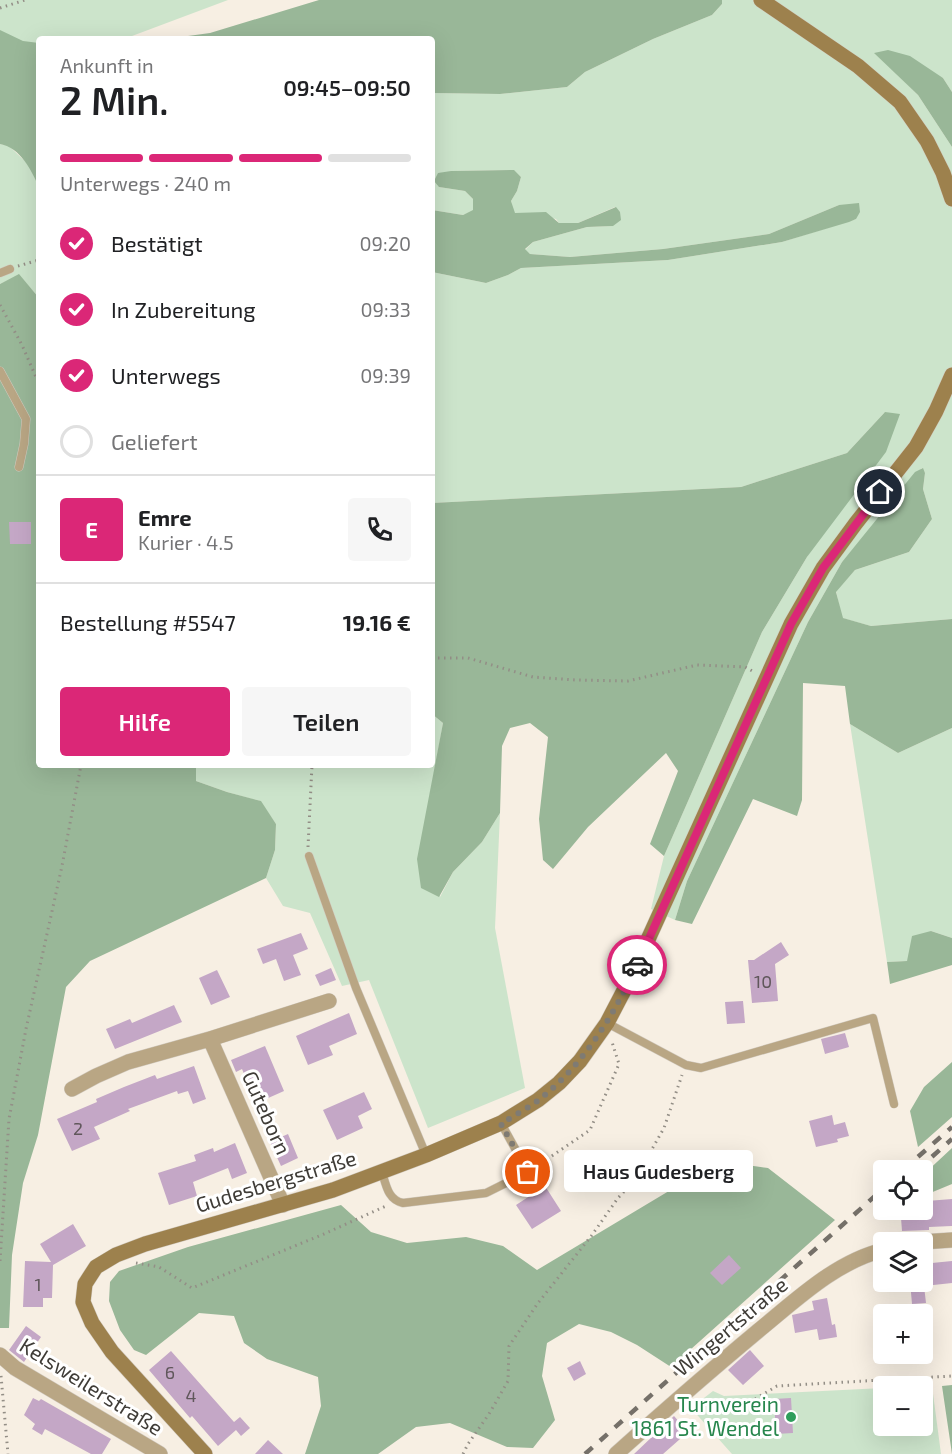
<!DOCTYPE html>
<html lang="de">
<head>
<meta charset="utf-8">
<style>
	:root { --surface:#fff; --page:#f6f6f6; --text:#202124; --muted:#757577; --line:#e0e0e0; --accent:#db2777 }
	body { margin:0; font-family:"Exo 2",sans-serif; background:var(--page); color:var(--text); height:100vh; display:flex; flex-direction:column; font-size:22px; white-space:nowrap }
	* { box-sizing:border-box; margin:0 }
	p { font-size:20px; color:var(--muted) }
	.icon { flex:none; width:33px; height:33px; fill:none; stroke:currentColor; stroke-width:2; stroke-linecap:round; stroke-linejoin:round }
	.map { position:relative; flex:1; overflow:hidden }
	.drawer { position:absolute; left:36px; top:36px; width:399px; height:732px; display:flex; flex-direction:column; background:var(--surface); border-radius:6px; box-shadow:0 6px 24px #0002 }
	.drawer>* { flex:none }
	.fabs { position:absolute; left:873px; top:1160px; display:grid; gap:12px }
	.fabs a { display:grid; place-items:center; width:60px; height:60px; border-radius:6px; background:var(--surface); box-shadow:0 6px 24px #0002; font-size:30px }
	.pin { position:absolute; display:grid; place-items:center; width:51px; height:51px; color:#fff; margin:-26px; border:3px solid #fff; border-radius:50%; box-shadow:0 2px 6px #0007 }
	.courier { position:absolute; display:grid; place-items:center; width:60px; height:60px; margin:-30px; border:4px solid #db2777; border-radius:50%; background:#fff; color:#222; box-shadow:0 2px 8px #0007 }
	.bubble { position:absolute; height:42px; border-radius:6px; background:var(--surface); box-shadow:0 6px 24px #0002; font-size:20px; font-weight:600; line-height:42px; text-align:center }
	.head em { font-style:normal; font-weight:600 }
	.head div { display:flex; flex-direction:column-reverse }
	.head { display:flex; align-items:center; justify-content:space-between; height:102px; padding:0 24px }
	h1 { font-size:39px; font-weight:600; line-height:45px }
	.bar { display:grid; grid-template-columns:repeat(4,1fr); gap:9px 6px; align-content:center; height:72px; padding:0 24px }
	.bar i { height:8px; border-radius:4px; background:var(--line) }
	.bar .active { background:var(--accent) }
	.bar p { grid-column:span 4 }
	.line { display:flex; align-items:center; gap:15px; padding:0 24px; border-top:2px solid var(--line) }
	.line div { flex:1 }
	.round { display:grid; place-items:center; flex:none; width:63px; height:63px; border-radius:6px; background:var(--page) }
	ol { padding:0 24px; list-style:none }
	li { display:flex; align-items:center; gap:18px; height:66px }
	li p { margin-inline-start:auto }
	li .icon { padding:6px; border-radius:50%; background:var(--accent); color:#fff; stroke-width:4 }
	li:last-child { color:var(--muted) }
	li i { width:33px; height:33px; border:3px solid var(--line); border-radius:50% }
	.cta { display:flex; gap:12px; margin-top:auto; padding:12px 24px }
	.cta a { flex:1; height:69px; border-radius:6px; background:var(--accent); color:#fff; font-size:24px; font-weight:600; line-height:69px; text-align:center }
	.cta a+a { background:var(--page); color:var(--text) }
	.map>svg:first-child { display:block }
	.green { fill:#cce4cb }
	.forest { fill:#99b798 }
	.building { fill:#c4a7c6 }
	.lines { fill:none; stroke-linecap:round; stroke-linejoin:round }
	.lane-casing { stroke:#d2cbc1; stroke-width:9 }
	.street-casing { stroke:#d2cbc1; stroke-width:16 }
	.secondary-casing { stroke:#d2cbc1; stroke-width:16 }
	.path { stroke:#938e86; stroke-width:3; stroke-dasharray:1.5 4.5; stroke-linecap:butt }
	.lane { stroke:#b9a684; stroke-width:8 }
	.street { stroke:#b9a684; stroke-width:15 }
	.secondary { stroke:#9d814d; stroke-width:15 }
	.rail { stroke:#757069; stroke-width:4.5; stroke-dasharray:10 10; stroke-linecap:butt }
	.done { stroke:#7f7b73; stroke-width:6; stroke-dasharray:0 10.8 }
	.route { stroke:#db2777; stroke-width:8 }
	.leisure-dot { fill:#2e9e5b; stroke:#fff; stroke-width:2 }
	.labels { text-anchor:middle; stroke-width:6; stroke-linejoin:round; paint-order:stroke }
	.number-label { font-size:18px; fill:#60575b }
	.street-label { font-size:21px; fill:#3f3c37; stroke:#fff }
	.leisure-label { font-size:21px; fill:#27864d; stroke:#fff; text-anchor:end }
</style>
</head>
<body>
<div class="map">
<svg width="952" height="1454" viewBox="0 0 952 1454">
	<rect width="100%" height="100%" fill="#f7efe3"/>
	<path class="green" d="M0 0H228L124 39H39V71L0 86Z
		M722 0H952V92L943 78 875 53 918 95 952 147V619L871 626 842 618 836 591 855 570 909 552 932 519 923 489 925 473 922 468 842 562 808 622 687 881 675 920 651 909 664 856 762 632 807 557 885 412 847 453 741 487 432 503V272L486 283 508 275 521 268 668 260 782 242 856 219 839 205 769 234 663 249 570 257 530 254 525 250 533 242 587 227 613 226 615 207 578 223H559L556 219 529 213H514L511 201 517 191 521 177 513 170 451 171 439 187 465 191 473 199V211L463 215 432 210V93L500 94 567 87 585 72 653 39 712 15 722 4Z
		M0 144 9 146 30 166 39 187V298L19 275 0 284Z
		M432 714 443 723 431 790 440 897 453 872 482 842 500 813 495 928 525 1088 428 1128 369 980 342 986 310 913 283 906 266 878 275 850 276 824 260 801 227 792 196 781V765H432Z
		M850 724 898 753 952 728V938L931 931 907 961 887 962Z
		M923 1386H932L941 1454H732L691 1408 713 1391 724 1396 883 1388 884 1425H922Z"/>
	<path class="forest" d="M319 0H722V4L712 15 653 39 585 72 567 87 500 94 432 93V39H166L210 33Z
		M0 30 23 41 39 43V187C31 170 21 148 0 144Z
		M888 50 910 56 943 78 952 92V147L918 95 874 53Z
		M514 170 521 177 517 191 511 201 515 213 546 212 559 223H578L616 207 620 212 621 220 613 226 587 227 533 242 525 249 530 254 570 257 663 249 769 234 839 205 859 203 860 212 856 219 849 222 782 242 668 260 521 268 508 275 486 283 432 272V210L463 215 473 210V199L465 191 439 187 434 181 438 173 451 171Z
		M19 274 39 298V765H196V781L227 792 261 801 276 824 275 850 266 878 90 961 66 987 38 1135 23 1183 12 1255 9 1328H0V284Z
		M885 412 900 414 886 452 807 557 762 632 664 856 650 844 678 771 666 753 588 827 553 869 543 860 539 819 548 737 530 723 510 728 502 746 500 813 482 842 453 872 439 897 421 888 417 859 443 723 432 714V503L741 487 847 453Z
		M923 468 925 473 923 489 932 519 909 552 855 570 836 592 843 618 871 626 952 619V728L898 753 850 724 845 686 803 683 802 800 797 816 753 799 692 924 675 920 687 881 808 622 842 562 915 472Z
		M931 931 952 938V965L890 984 887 962 907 961 912 936Z
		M952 1062V1117L918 1147 910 1111 924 1087Z
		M952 1148V1184L923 1196V1175Z
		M719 1161 768 1168 835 1220 671 1367 637 1345 611 1332 579 1324 547 1343 542 1376 555 1420 533 1448 507 1447 450 1423 416 1427 378 1454H305L321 1406 318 1377 267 1359 244 1343 234 1316 199 1313 146 1355 134 1350 120 1330 109 1301 110 1282 119 1271 188 1247 341 1205 371 1232 407 1243 466 1237 503 1246 537 1270Z
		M952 1385V1454L942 1386Z"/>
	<path class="building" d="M9 522H31V544H10Z
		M301 933 308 949 293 955 301 975 284 981 276 959 263 964 257 949Z
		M781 942 789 955 775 964 778 1001 752 1003 748 960H754Z
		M331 968 336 980 320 986 315 975Z
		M217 970 230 997 211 1005 199 978Z
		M743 1001 745 1023 727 1024 725 1002Z
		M174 1005 182 1022 115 1049 106 1029 130 1019 132 1023Z
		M349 1013 357 1034 329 1046 333 1055 308 1065 296 1036Z
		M845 1033 849 1047 825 1054 821 1039Z
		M265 1046 284 1091 266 1099 263 1092 253 1096 242 1069 236 1072 231 1060Z
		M194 1066 206 1099 193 1104 188 1091 178 1094 177 1091 128 1109 130 1111 94 1127 100 1139 72 1151 57 1119 97 1102 96 1099 124 1087 155 1075 157 1079Z
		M364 1092 372 1109 358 1116 363 1128 337 1140 323 1110Z
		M832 1115 834 1125 845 1122 849 1136 837 1139 838 1142 816 1147 809 1121Z
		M288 1134 298 1158 281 1166 270 1142Z
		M235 1143 247 1173 232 1179 228 1168 193 1182 197 1196 169 1205 158 1173 196 1161 194 1155 213 1148 214 1152Z
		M545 1186 561 1211 532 1229 516 1205Z
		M952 1199V1226L929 1227V1230L902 1231 901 1218 914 1217 913 1211 928 1210 927 1201Z
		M73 1224 86 1246 53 1265 52 1298H43V1307H23L25 1261 51 1262 40 1244Z
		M729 1255 741 1268 722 1285 710 1273Z
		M952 1261V1283L924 1286 926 1303 912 1304 910 1281H922V1264Z
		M827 1298 832 1325 835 1324 837 1337 819 1340 817 1329 795 1333 792 1315 814 1310 812 1301Z
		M26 1326 41 1337 24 1362 9 1350Z
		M750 1350 764 1366 743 1385 728 1370Z
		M171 1351 234 1422 240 1417 250 1428 241 1436 236 1430 218 1446 192 1416 190 1418 149 1370Z
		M580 1361 586 1374 574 1381 567 1368Z
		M33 1398 39 1401 41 1399 111 1439 102 1454H91L45 1429 42 1435 32 1429 35 1424 24 1415Z
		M791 1398 793 1433 776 1434 774 1399Z
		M674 1416 688 1432 663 1454H634Z
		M268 1440 283 1454H255Z"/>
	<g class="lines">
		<defs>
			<path id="lane" d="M0 273 10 269
				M0 371 26 419 24 444 19 467
				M309 856 356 988 426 1155
				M607 1023 686 1065 701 1068 873 1018 894 1104
				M382 1172C386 1185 388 1200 403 1203L486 1193 528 1172 501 1123"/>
			<path id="street" d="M210 1039 283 1205
				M72 1089 96 1076 128 1062 210 1039 329 1001
				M922 1242 952 1240
				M0 1355 15 1368 160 1454
				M616 1454C663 1412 710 1371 758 1331 795 1301 836 1261 884 1250"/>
			<path id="secondary" d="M761 0 858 66 900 102 927 141 943 173 952 199
				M205 1454 112 1352 92 1323 83 1302 85 1284 96 1267 116 1255 145 1244 333 1190 426 1155 501 1123 538 1100 559 1083 580 1061 607 1023 631 977 791 624 823 568 856 523 916 447 936 411 952 375"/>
		</defs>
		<use href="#lane" class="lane-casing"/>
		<use href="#street" class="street-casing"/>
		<use href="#secondary" class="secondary-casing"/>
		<path class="path" d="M0 8 25 0
			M18 266 39 260
			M0 305 22 345 39 384
			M432 658H468L533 677 576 680 628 681 697 665 745 667 754 672
			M308 847 312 765
			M537 1166 590 1130 619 1064 612 1042
			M0 1261 9 1119 26 1029 62 866 81 765
			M136 1263 159 1267 192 1288 324 1234 386 1206
			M1 1376 8 1454
			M750 1402 777 1386 952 1376
			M463 1454 468 1444 489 1414 508 1381 509 1346 538 1303 592 1235 618 1198 634 1181 664 1128 682 1075"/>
		<use href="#lane" class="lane"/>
		<use href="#street" class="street"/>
		<use href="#secondary" class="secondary"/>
		<path class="rail" d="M903 1170 952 1127
			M917 1170 952 1139
			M585 1454 884 1188"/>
	</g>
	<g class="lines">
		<path class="done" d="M528 1172 501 1124C513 1116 528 1108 540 1099 584 1064 614 1015 637 965"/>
		<path class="route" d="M637 965 791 624 823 568 880 492"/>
	</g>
	<circle class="leisure-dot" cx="791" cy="1417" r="6"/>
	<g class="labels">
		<g class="number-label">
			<text x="763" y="988">10</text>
			<text x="78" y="1135">2</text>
			<text x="38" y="1291">1</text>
			<text x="170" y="1379">6</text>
			<text x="191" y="1402">4</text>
		</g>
		<g class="street-label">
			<text transform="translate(266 1113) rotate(66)" y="7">Guteborn</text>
			<text transform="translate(276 1182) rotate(-17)" y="7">Gudesbergstraße</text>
			<text transform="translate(731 1327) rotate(-40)" y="7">Wingertstraße</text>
			<text transform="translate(91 1387) rotate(32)" y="7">Kelsweilerstraße</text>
		</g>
		<g class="leisure-label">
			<text x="779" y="1412">Turnverein<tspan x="779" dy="24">1861 St. Wendel</tspan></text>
		</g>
	</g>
</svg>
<div class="fabs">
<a><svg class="icon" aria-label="locate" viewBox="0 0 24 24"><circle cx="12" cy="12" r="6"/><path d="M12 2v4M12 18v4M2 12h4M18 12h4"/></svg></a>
<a><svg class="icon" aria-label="layers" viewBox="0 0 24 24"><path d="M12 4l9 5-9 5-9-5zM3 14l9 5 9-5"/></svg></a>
<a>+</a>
<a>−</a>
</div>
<div class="pin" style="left:528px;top:1172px;background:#ea580c"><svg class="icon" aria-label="bag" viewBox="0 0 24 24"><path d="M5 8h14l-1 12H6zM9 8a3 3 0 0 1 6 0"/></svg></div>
<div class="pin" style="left:880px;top:492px;background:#1f2937"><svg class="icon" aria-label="home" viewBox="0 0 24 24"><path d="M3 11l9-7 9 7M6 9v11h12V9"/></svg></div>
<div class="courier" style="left:637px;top:965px"><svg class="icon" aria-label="car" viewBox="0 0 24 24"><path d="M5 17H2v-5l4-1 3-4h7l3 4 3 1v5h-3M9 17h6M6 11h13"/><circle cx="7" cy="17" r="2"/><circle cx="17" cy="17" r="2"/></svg></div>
<div class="bubble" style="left:564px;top:1150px;width:189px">Haus Gudesberg</div>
<section class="drawer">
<div class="head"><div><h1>2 Min.</h1><p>Ankunft in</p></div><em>09:45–09:50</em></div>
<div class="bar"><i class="active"></i><i class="active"></i><i class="active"></i><i></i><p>Unterwegs · 240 m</p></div>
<ol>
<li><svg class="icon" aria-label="check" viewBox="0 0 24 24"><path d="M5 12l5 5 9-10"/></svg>Bestätigt<p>09:20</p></li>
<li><svg class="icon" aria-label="check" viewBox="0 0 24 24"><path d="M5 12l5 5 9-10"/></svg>In Zubereitung<p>09:33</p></li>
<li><svg class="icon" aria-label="check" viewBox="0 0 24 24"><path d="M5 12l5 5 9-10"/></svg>Unterwegs<p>09:39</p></li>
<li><i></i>Geliefert</li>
</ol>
<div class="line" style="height:108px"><b class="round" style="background:var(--accent);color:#fff">E</b><div><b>Emre</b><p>Kurier · 4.5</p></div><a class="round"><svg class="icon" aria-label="phone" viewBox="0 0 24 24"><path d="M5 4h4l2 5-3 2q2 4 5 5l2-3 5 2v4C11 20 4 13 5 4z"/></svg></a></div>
<div class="line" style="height:78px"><div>Bestellung #5547</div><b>19.16 €</b></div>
<div class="cta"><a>Hilfe</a><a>Teilen</a></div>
</section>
</div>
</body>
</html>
